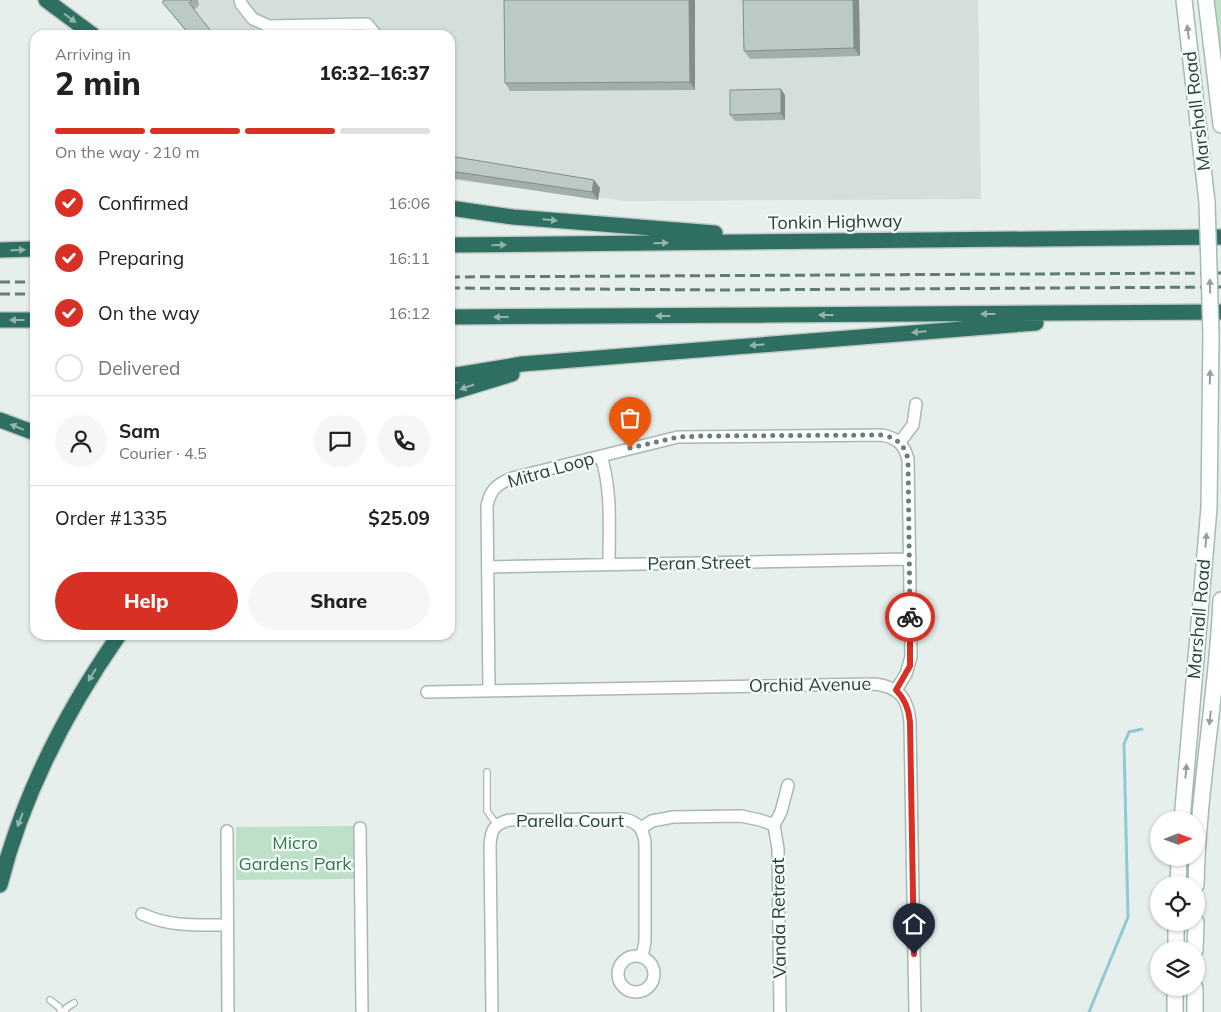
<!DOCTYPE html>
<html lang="en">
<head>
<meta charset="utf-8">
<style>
	:root { --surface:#fff; --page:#f6f6f6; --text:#202124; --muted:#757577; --line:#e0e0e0; --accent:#d93025 }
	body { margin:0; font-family:Mulish,sans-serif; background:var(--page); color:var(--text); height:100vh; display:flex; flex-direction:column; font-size:19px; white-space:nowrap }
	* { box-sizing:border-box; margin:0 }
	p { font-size:16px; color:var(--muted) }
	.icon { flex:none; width:28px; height:28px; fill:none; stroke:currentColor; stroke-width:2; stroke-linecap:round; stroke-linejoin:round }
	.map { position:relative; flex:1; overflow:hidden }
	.details { position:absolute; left:30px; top:30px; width:425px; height:610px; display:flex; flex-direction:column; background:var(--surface); border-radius:15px; box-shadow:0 1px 4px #0004 }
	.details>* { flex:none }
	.needle { width:32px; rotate:89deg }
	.buttons { position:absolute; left:1150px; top:811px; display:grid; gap:10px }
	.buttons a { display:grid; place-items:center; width:55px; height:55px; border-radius:50%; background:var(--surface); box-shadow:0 1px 4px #0004; font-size:25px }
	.pin { position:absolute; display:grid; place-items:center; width:42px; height:42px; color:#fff; margin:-51px -21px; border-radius:50% 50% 50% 0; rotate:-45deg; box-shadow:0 0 5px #0007 }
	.pin .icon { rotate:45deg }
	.courier { position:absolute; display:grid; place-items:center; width:50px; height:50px; margin:-25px; border:4px solid #d93025; border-radius:50%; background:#fff; color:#222; box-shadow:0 1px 6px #0007 }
	.overview em { font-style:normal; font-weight:800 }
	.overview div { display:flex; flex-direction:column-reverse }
	.overview { display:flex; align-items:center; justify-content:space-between; height:85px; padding:0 25px }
	h1 { font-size:32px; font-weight:800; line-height:38px }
	.bar { display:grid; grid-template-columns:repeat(4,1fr); gap:8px 5px; align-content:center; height:60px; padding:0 25px }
	.bar i { height:6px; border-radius:4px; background:var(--line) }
	.bar .current { background:var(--accent) }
	.bar p { grid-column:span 4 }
	.line { display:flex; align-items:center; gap:12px; padding:0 25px; border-top:1px solid var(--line) }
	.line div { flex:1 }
	.round { display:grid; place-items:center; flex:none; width:52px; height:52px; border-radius:26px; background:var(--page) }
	ol { padding:0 25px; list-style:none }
	li { display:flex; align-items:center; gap:15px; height:55px }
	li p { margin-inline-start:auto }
	li .icon { padding:5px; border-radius:50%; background:var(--accent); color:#fff; stroke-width:4 }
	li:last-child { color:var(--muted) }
	li i { width:28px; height:28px; border:2px solid var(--line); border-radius:50% }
	.primary-button { display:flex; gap:10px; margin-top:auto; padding:10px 25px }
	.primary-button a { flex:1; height:58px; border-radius:30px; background:var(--accent); color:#fff; font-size:20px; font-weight:800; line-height:58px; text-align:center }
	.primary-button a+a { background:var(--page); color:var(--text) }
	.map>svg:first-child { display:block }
	.built { fill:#d4dfda }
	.green { fill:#bfe0c8 }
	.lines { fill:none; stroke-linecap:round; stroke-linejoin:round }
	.stream { stroke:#8ec9d4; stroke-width:3 }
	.service-casing { stroke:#a8b8b2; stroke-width:8 }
	.minor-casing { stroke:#a8b8b2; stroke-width:14 }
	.secondary-casing { stroke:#a4bbb3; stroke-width:18 }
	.motorway-casing { stroke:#c2cac8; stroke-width:18 }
	.service { stroke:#fff; stroke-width:5.5 }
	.minor { stroke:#fff; stroke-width:11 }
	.secondary { stroke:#fff; stroke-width:15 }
	.motorway { stroke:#2f6f62; stroke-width:15 }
	.rail { stroke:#5f7d75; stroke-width:3; stroke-dasharray:10 5; stroke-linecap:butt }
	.secondary-bridge-casing { stroke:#a4bbb3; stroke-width:18; stroke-linecap:butt }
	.secondary-bridge { stroke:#fff; stroke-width:15 }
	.wall { fill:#a1aea9 }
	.shaded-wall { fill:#838d89 }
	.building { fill:#bbcac4; stroke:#838d89 }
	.oneway { fill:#93b5ae }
	.oneway2 { fill:#92a09c }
	.done { stroke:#687f78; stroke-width:5; stroke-dasharray:0 9 }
	.route { stroke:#d93025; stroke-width:6 }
	.labels { text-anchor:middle; stroke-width:4.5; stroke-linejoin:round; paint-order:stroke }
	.street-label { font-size:18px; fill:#24423a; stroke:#f7fbf9 }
	.park-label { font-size:18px; fill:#2d7a4b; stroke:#f7fbf9 }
</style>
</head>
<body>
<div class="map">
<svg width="1221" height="1012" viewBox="0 0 1221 1012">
	<rect width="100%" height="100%" fill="#e6efeb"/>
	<path class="built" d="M163 0H978L981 199 627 201 450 180V35H196Z"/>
	<path class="green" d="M1206 0H1221V128Z
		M354 826V879L236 880V827Z"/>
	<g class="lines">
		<path class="stream" d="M1089 1012 1128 917 1124 744 1129 732 1142 729"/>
		<defs>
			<path id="service" d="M487 772V811L497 825
				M50 1000 59 1007 61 1012
				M65 1012 66 1008 74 1003"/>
			<path id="minor" d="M240 0 241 4 253 19 269 26 367 24 376 35
				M900 442 913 425 916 404
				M601 456C612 491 609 528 609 564
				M488 567 910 559
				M489 690 487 506C490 490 497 484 512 478L678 437 882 435C897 438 904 444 908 459L911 657 906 674 896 690
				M427 692 875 684C899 687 908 698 910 722L915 1012
				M774 825 781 812 788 785
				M360 828 362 1012
				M641 828 652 821 673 817 741 816 760 820 774 825 778 849 780 1012
				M227 831 228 1012
				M142 914C170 927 197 925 227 925
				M618 974a18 18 0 1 1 36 0a18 18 0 1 1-36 0Z
				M492 1012 490 845C491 830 494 824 509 820L624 819C638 822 643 829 645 842V942L642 956"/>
			<path id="secondary" d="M1184 0 1207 202
				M1206 0 1221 125
				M1182 820 1209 508 1211 335
				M1178 885 1179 858
				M1196 885C1198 790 1217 696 1221 600
				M1176 950V922
				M1195 950 1196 922
				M1195 988V1012
				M1175 1012V988"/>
			<path id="motorway" d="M46 0 93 35
				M450 208 513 217 715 233
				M450 245 1221 237
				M0 250 35 249
				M450 317 1221 312
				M0 320H35
				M450 376 522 364 1036 323
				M450 393 512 374
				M0 420 35 433
				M0 885C23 794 66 711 119 635"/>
		</defs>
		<use href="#service" class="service-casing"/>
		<use href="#minor" class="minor-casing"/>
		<use href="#secondary" class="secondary-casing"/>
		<use href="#motorway" class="motorway-casing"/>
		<use href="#service" class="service"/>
		<use href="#minor" class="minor"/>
		<use href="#secondary" class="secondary"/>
		<use href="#motorway" class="motorway"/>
		<path class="rail" d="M450 277 1221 273
			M0 282H35
			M450 288 718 290 1221 287
			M0 294H35"/>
		<defs>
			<path id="secondary-bridge" d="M1207 202 1211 335"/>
		</defs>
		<use href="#secondary-bridge" class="secondary-bridge-casing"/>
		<use href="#secondary-bridge" class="secondary-bridge"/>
	</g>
	<path class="wall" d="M165 0H198L199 5 194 10 214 35H189L162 2Z
		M504 0H695V90L510 91 505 83Z
		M743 0H859L860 56 750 59 744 51Z
		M785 95V120L735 121 730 115Z
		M450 156 594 180 600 188 598 200 450 178Z"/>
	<path class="shaded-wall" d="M689 0H695V90L690 82Z
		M853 0H859L860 56 854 48Z
		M781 89 785 95V120L781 113Z
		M594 180 600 188 598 200 592 192Z"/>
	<path class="building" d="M165 0H192L189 3 214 35H190L162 2Z
		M504 0H689L690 82 505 83Z
		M743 0H853L854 48 744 51Z
		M781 89V113L730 115V90Z
		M450 156 594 180 592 192 450 171Z"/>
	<defs><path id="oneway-solid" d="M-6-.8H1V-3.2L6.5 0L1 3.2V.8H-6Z" transform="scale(1.25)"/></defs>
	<g class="oneway">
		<use href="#oneway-solid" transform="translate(70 18) rotate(37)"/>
		<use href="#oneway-solid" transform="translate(550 220) rotate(5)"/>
		<use href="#oneway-solid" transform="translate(661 243) rotate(-1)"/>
		<use href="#oneway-solid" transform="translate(499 245) rotate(-1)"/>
		<use href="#oneway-solid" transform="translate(18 250) rotate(-1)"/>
		<use href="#oneway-solid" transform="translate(988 314) rotate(180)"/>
		<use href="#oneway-solid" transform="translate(826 315) rotate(180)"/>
		<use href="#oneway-solid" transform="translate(663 316) rotate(180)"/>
		<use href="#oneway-solid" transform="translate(501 317) rotate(180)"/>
		<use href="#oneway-solid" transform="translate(17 320) rotate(180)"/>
		<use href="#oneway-solid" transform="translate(919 332) rotate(175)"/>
		<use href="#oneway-solid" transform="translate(757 345) rotate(175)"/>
		<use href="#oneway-solid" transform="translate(467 387) rotate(161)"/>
		<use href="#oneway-solid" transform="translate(17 427) rotate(-158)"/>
		<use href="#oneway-solid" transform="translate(92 675) rotate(122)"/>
		<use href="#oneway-solid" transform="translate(20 820) rotate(111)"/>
	</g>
	<g class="oneway2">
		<use href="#oneway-solid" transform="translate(1188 32) rotate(-97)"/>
		<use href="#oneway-solid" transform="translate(1210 286) rotate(-91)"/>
		<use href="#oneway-solid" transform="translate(1210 377) rotate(-88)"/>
		<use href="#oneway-solid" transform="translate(1206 540) rotate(-85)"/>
		<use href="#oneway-solid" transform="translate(1210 718) rotate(96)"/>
		<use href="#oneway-solid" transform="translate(1186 771) rotate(-85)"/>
	</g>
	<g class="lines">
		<path class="done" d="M630 448 678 437 700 436 882 435C897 438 904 444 908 459L910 617"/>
		<path class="route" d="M910 617V666L896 690C905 699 909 709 910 722L914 954"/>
	</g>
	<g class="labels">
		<g class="street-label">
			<text transform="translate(1197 111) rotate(-97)" y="6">Marshall Road</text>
			<text transform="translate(835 222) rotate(-1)" y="6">Tonkin Highway</text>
			<text transform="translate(551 470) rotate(-16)" y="6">Mitra Loop</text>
			<text transform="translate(699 563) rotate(-1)" y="6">Peran Street</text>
			<text transform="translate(1199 619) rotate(-85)" y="6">Marshall Road</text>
			<text transform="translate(810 685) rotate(-1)" y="6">Orchid Avenue</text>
			<text x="570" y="827">Parella Court</text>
			<text transform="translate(779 918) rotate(-91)" y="6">Vanda Retreat</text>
		</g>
		<g class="park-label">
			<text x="295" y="849">Micro<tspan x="295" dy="21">Gardens Park</tspan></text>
		</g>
	</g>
</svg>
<div class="buttons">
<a><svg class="needle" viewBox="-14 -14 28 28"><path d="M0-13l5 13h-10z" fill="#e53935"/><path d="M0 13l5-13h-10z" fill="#757577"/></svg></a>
<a><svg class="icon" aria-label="locate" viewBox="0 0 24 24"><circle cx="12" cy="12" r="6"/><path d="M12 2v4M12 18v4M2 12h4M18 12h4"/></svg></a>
<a><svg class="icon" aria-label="layers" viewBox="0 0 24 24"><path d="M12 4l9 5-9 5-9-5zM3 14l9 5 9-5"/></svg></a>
</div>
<div class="pin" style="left:630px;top:448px;background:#ea580c"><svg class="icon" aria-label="bag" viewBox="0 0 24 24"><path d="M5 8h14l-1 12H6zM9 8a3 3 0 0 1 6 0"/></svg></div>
<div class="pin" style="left:914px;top:954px;background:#1f2937"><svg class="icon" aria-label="home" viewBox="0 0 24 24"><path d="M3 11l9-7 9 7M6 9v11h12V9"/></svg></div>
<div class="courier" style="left:910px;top:617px"><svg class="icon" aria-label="bike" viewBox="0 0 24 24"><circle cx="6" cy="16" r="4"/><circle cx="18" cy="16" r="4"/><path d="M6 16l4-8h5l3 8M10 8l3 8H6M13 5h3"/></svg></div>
<section class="details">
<div class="overview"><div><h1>2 min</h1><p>Arriving in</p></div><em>16:32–16:37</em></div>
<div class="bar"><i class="current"></i><i class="current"></i><i class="current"></i><i></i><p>On the way · 210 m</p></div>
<ol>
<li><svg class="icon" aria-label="check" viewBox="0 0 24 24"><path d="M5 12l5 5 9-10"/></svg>Confirmed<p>16:06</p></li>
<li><svg class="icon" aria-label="check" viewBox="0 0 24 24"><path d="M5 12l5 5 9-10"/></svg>Preparing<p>16:11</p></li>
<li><svg class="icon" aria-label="check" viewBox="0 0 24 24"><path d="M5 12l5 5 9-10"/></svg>On the way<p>16:12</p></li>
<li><i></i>Delivered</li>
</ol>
<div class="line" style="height:90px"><a class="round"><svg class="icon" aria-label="person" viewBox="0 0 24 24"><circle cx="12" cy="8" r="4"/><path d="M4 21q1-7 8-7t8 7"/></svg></a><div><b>Sam</b><p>Courier · 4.5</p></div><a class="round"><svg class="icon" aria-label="chat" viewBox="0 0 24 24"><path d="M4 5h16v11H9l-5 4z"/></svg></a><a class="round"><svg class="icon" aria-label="phone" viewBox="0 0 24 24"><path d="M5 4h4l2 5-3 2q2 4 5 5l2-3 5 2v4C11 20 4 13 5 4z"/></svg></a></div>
<div class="line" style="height:65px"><div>Order #1335</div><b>$25.09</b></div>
<div class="primary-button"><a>Help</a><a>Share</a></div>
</section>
</div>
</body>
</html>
